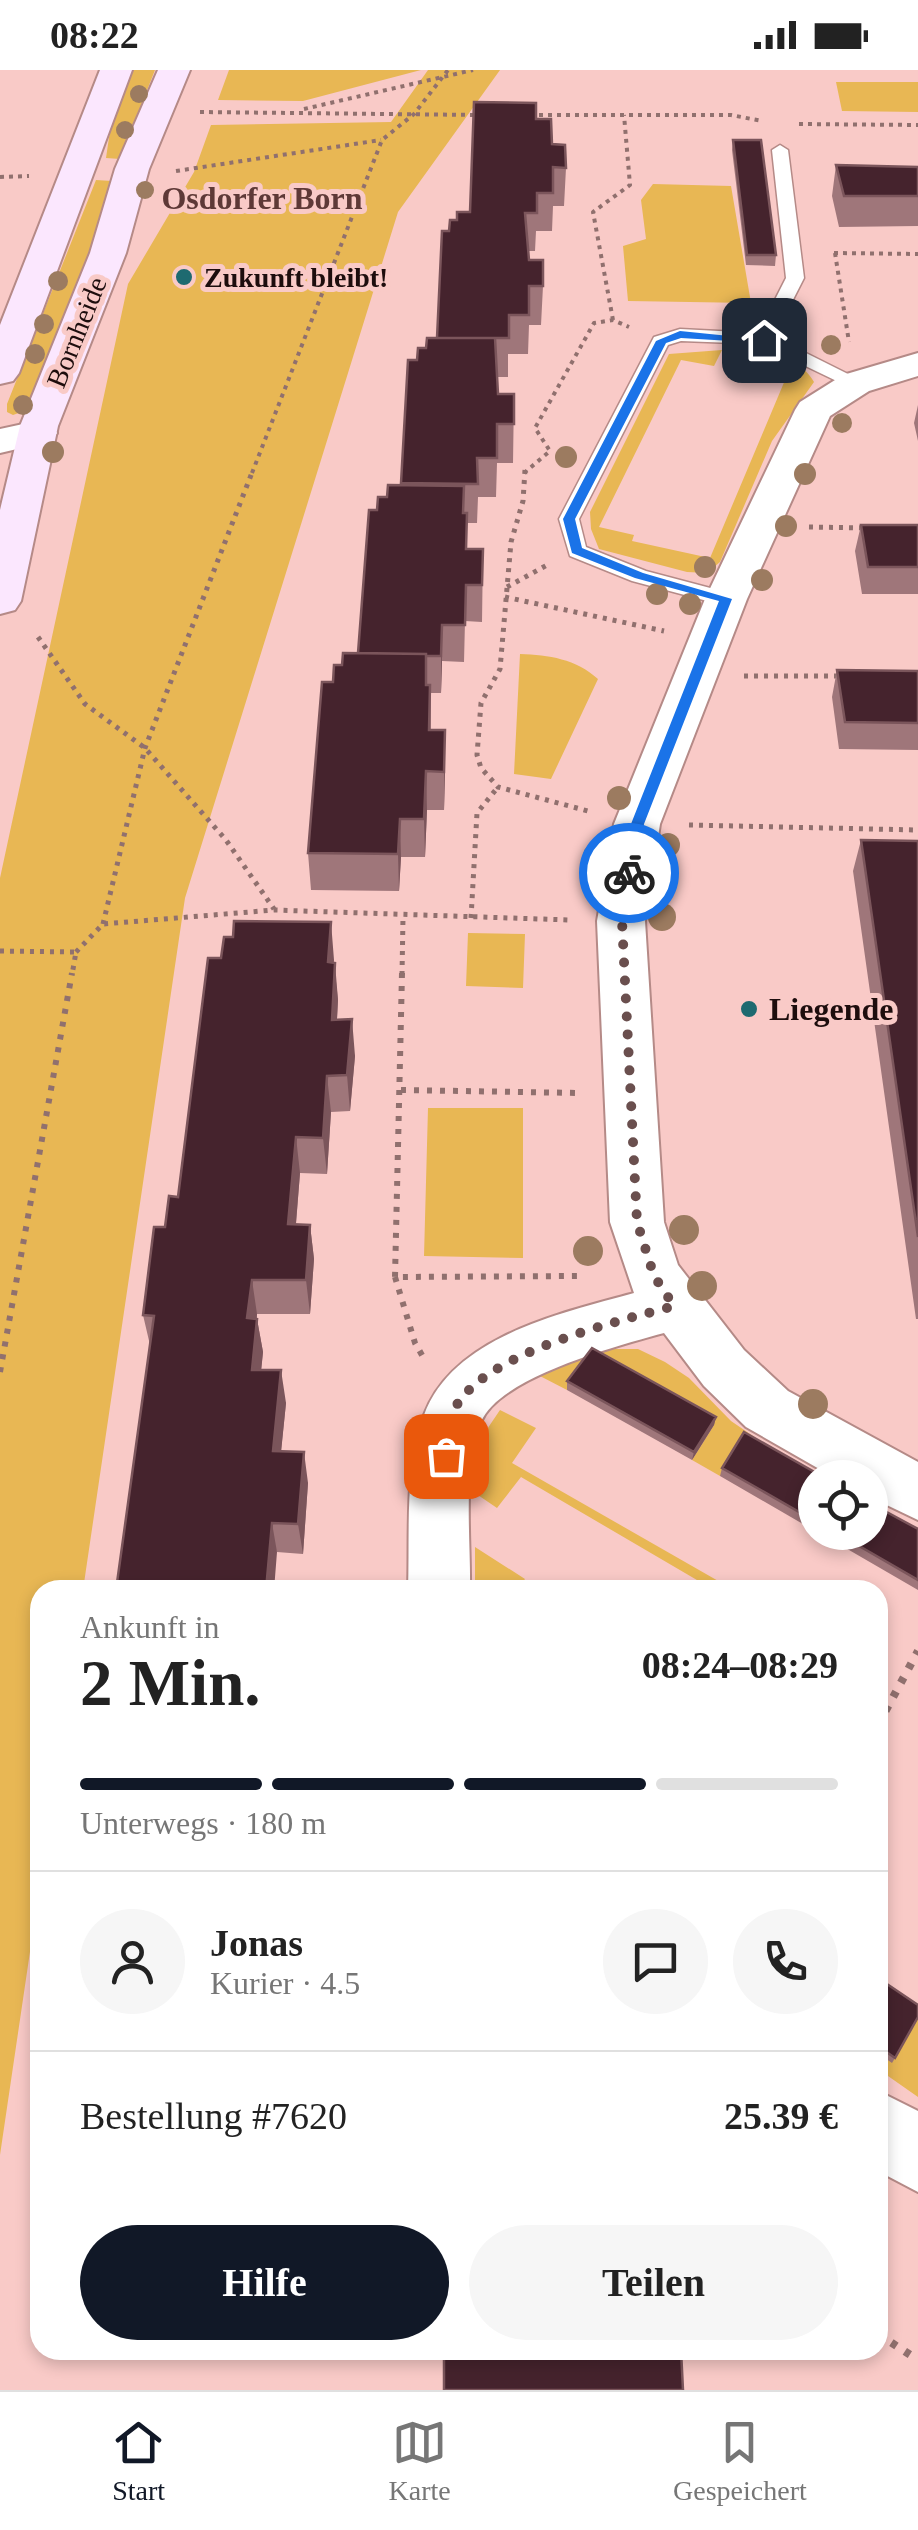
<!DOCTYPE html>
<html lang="de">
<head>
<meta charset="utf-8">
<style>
	:root { --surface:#fff; --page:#f6f6f6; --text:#222; --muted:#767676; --line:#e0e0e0; --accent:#111827 }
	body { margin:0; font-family:"Times New Roman",serif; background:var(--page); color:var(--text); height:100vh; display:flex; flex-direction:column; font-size:38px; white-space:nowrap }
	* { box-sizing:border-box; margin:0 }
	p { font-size:32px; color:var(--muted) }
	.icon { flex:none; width:55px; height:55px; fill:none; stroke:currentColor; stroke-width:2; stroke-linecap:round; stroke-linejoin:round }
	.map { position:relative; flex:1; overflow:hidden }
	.side { position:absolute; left:30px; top:1510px; width:858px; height:780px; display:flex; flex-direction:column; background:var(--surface); border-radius:30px; box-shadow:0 5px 15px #0003 }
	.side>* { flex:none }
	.fabs { position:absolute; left:798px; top:1390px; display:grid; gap:20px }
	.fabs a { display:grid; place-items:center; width:90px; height:90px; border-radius:50%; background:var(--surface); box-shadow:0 5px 15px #0003; font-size:50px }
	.pin { position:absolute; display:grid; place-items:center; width:85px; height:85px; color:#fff; margin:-42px; border-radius:20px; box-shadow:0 5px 15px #0006 }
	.courier { position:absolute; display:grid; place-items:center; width:100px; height:100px; margin:-50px; border:8px solid #1a73e8; border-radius:50%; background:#fff; color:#222; box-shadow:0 2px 12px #0007 }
	.summary em { font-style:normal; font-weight:700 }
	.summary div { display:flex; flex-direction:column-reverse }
	.summary { display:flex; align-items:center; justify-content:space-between; height:170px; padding:0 50px }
	h1 { font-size:65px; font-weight:700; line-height:75px }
	.bar { display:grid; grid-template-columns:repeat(4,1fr); gap:15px 10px; align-content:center; height:120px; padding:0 50px }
	.bar i { height:12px; border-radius:8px; background:var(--line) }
	.bar .active { background:var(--accent) }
	.bar p { grid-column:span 4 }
	.line { display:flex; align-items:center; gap:25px; padding:0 50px; border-top:2px solid var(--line) }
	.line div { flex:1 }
	.round { display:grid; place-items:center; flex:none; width:105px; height:105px; border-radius:52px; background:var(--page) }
	.primary-button { display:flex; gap:20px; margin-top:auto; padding:20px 50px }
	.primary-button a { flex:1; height:115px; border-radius:60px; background:var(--accent); color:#fff; font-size:40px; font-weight:700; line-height:115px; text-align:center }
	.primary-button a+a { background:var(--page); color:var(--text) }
	.status { display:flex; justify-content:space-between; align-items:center; height:70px; padding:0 50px; background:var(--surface); direction:ltr }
	.status svg { height:28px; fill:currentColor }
	.menu { display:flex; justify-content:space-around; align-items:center; height:140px; border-top:2px solid var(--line); background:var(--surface); font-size:28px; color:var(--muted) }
	.menu a { display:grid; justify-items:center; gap:5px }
	.menu .active { color:var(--accent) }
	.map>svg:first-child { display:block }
	.green { fill:#e8b754 }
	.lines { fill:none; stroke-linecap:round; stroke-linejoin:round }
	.lane-casing { stroke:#b58a87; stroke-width:3 }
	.street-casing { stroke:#b58a87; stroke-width:4 }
	.secondary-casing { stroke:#b58a87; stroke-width:4 }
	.path-far3 { stroke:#90706e; stroke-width:4; stroke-dasharray:4 5; stroke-linecap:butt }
	.path-far2 { stroke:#90706e; stroke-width:5; stroke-dasharray:4 6; stroke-linecap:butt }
	.path-far1 { stroke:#90706e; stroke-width:6; stroke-dasharray:5 8; stroke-linecap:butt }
	.path { stroke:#90706e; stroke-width:8; stroke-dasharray:6 10; stroke-linecap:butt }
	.lane { fill:#fff; fill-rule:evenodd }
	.street { fill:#fff; fill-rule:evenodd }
	.secondary { fill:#fbe7fe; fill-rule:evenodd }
	.tree { fill:#9c7b60 }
	.wall { fill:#9f767a }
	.shaded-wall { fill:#7b555b }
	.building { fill:#45232d; stroke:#7b555b; stroke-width:2.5 }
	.route { fill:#1a73e8 }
	.done { stroke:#6a4f4e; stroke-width:10; stroke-dasharray:0 18 }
	.poi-dot { fill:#1e6a70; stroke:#f9cac7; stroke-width:4 }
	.labels { text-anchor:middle; stroke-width:10; stroke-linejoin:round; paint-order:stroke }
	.far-poi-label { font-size:28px; font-weight:bold; fill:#1d0d0d; stroke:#f9cac7; text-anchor:start }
	.far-street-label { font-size:28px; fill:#1d0d0d; stroke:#f9cac7 }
	.far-quarter-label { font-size:32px; font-weight:bold; fill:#5e3937; stroke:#f9cac7 }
	.poi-label { font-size:32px; font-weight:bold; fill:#1d0d0d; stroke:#f9cac7; text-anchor:start }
</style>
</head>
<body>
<div class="status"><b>08:22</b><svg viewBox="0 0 49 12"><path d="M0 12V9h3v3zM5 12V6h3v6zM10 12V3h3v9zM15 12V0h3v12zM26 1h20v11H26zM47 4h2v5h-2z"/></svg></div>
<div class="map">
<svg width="918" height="2320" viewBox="0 0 918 2320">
	<rect width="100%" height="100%" fill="#f9cac7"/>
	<path class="green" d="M130 0H155L120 89 106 88 113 40Z
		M229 0H421L303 31 218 30Z
		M428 0H500L398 142 185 828 83 1520H40V1814L0 2085V808L128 214 194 102 211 55 391 52Z
		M836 12H918V42L842 41Z
		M96 110 112 111 96 183 33 338 13 345 7 342V334Z
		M653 114 731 116 751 233 628 231 623 176 646 169 641 130Z
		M722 280 714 296 681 290 599 457 634 465 632 471 710 488 788 303 750 296 756 283C779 288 801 289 814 312L772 371 720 492 707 503 687 502 599 479 591 459 590 442 669 284Z
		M520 584C549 585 576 589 598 609L551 709 514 704Z
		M468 863 525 864 523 918 466 916Z
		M428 1038H523V1188L424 1186Z
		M591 1279H638L665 1292 689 1308 731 1351 815 1408 720 1406 692 1390 714 1355 591 1287 567 1320 538 1305Z
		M500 1340 536 1358 512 1393 734 1520H714L521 1407 497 1438 472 1421 475 1377Z
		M475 1477 525 1509 517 1520H475Z
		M918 1944V2027L878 1999V1983L892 1992Z"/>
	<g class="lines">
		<defs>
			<path id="lane" d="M780 75 788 80 804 208 774 267 866 313 856 319 849 317 760 274 681 271 668 275 579 449 586 477 646 501 733 524 737 529 733 534 726 536 632 511 570 486 559 449 654 267 680 259 758 263 786 208 772 80Z"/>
			<path id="street" d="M918 283V306L869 321 830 346 747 529 660 754 645 851 664 1152 678 1195 744 1280 788 1321 918 1392V1450L870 1427V1408H835L746 1357 704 1316 664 1263C620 1275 499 1307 481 1352 462 1398 471 1471 470 1520H408C410 1463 404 1399 424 1345 453 1266 562 1243 634 1223L610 1152 597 851 614 754 705 529 795 340 800 332 843 305Z
				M37 351 51 355 57 363 51 371 0 383V359Z
				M878 2021 918 2041V2122L878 2101Z"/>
			<path id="secondary" d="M100 0H132L19 303 13 311 0 314V255Z
				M158 0H190L149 99 126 183 58 356 21 531 15 540 0 544V440L20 356 90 183 115 99Z"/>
		</defs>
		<use href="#lane" class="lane-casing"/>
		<use href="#street" class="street-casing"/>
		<use href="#secondary" class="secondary-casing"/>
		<path class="path-far3" d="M304 39 473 0
			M200 42 478 45
			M530 45H731L762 51
			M799 54 918 55
			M176 101 381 70
			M0 107 29 106
			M834 183 918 184
			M835 183 849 272
			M613 250 593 142 630 115 624 45
			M252 403 382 70 414 44 448 0
			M524 403 550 381 535 358 594 253 613 250 629 257"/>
		<path class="path-far2" d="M525 400 523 431 511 472 500 599 481 633 477 685 481 698 498 717 588 741
			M809 457 867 458
			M507 517 549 494
			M505 527 664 561
			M38 567 85 634 145 678 226 770 274 839
			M744 606H842
			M689 755 918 760
			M471 848 477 743 498 717
			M103 854 145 678 253 400
			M0 881 76 882 72 905
			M76 882 103 854 274 840 570 850
			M402 905 403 847"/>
		<path class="path-far1" d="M402 903 395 1207 578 1206
			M401 1020 580 1023
			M395 1207 415 1273 426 1292
			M0 1302 72 903"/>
		<path class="path" d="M878 1655 918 1581
			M878 2264 918 2290"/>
		<use href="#lane" class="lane"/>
		<use href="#street" class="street"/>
		<use href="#secondary" class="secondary"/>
	</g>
	<g class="tree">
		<circle cx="139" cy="24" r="9"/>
		<circle cx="125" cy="60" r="9"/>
		<circle cx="145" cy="120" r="9"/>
		<circle cx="58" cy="211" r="10"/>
		<circle cx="44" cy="254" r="10"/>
		<circle cx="831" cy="275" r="10"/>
		<circle cx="35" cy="284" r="10"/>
		<circle cx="23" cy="335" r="10"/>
		<circle cx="842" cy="353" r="10"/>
		<circle cx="53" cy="382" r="11"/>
		<circle cx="566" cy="387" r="11"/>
		<circle cx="805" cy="404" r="11"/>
		<circle cx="786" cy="456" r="11"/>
		<circle cx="705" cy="497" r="11"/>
		<circle cx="762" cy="510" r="11"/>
		<circle cx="657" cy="524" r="11"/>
		<circle cx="690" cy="534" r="11"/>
		<circle cx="619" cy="728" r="12"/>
		<circle cx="668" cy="775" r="12"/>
		<circle cx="595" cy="786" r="12"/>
		<circle cx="662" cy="813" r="12"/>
		<circle cx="662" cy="847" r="14"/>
		<circle cx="684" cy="1160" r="15"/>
		<circle cx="588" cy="1181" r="15"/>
		<circle cx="702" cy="1216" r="15"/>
		<circle cx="813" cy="1334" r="15"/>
	</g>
	<path class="wall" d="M536 49 566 98 564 136H553L552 161H536L535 181H528L529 190 543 216 541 255H529L528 284H508V307H497L498 324H514L513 393H497L496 427H478L477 453H467V479H483L482 552 465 551 464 592 442 591 441 623H431V660L445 699 444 740H427L425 787H401L399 821 311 820 308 783 333 612 342 595 358 583 377 440 387 427 401 416 408 290H417L426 278 437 268 449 161 457 150 470 142Z
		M733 70 776 185 775 196 746 195 732 80Z
		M836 95 918 97V156L839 157 832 126Z
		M918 335V371L914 353Z
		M861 455H918V524H862L855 481Z
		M837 600 918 601V680L839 679 832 627Z
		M861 770 918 771V1249H916L853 801Z
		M334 893 338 930 337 949 355 986 350 1041 331 1042 327 1104 300 1103 296 1154 310 1155 314 1189 310 1244H257V1249L263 1282 261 1300 286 1333 281 1381 308 1413 303 1484 277 1482 150 1275 143 1245 165 1157 178 1127Z
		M567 1311 716 1347 714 1355 692 1390 567 1320Z
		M722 1398 815 1408V1461L720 1406Z
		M918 1459V1520L818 1462H870Z
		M878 1908 895 1988 892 1993 878 1983Z"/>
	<path class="shaded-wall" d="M442 555V591L441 623V586Z
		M445 660V699L444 740V702Z
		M426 701 427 740 425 787 424 749Z
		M400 749 401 787 399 821 398 784Z
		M331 852 334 890 331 929 328 892Z
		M335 893 338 930 335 986 332 950Z
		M352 949 355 986 350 1041 347 1005Z
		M327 1006 331 1042 327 1104 323 1068Z
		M296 1067 300 1103 293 1189 288 1154Z
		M310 1155 314 1189 310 1244 306 1210Z
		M252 1210 257 1244 253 1282 247 1248Z
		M257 1249 263 1282 258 1332 252 1300Z
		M281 1300 286 1333 278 1412 273 1381Z
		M716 1347 714 1355 692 1390 694 1382Z
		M304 1382 308 1413 303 1484 298 1454Z
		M272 1453 277 1482 274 1520H266Z"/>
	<path class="building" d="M474 32 536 33V49H551L552 74 565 75 566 98 553 97V123H537V143H525L529 190H543V216H529V245H509V268H437L442 161H449L450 150H457V142H470Z
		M733 70H761L776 185H747Z
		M836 95 918 97V126H844Z
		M427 268H495L498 324H514V354H497V388H477L478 414 401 413 408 290H417L418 278H426Z
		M388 415 464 416 463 443H467L466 479H483L482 515H466L465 555H442L441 586H426V584L358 583 369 440H377L378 427H387Z
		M861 455H918V497H868Z
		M343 583 426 584V615H430L429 660H445L444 702 426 701 424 749H400L398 784 308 783 322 612H333L334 595H342Z
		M837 600 918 601V653L845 652Z
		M861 770 918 771V1167Z
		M234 851 331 852 328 892 335 893 332 950 352 949 347 1005 327 1006 323 1068 296 1067 288 1154 310 1155 306 1210H252L247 1248 257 1249 252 1300H281L273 1381 304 1382 298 1454 272 1453 266 1520H116L154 1246 143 1245 154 1157H165L169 1126 178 1127 208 888H221L224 867H233Z
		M592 1278 716 1347 694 1382 567 1311Z
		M744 1362 825 1408H815V1451L722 1398Z
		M870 1433 918 1459V1510L835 1462H870Z
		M878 1908 918 1935V1947L895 1988 878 1976Z
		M444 2280H681L683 2320H444Z"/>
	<path class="route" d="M680 261 769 270 764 273 681 268 666 273 575 449 582 478 643 503 732 529 644 754 636 803 629 808 622 803 631 754 719 531 635 508 572 483 563 449 656 271Z"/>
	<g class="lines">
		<path class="done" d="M446 1386C448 1373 448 1353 454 1340 482 1283 616 1252 674 1236L654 1206 637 1152 622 851 629 803"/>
	</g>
	<g class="poi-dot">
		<circle cx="184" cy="207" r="10"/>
		<circle cx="749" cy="939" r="10"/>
	</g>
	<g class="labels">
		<g class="far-poi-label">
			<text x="204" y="217">Zukunft bleibt!</text>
		</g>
		<g class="far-street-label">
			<text transform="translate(76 262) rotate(-68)" y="10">Bornheide</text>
		</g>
		<g class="far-quarter-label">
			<text x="262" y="139">Osdorfer Born</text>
		</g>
		<g class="poi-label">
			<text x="769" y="950">Liegende</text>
		</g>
	</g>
</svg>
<div class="fabs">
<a><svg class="icon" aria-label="locate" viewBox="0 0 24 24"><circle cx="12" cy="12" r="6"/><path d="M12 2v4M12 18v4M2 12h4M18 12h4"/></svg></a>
</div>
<div class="pin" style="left:446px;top:1386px;background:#ea580c"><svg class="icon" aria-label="bag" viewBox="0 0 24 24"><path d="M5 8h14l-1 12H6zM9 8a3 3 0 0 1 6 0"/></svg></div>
<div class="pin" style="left:764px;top:270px;background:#1f2937"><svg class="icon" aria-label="home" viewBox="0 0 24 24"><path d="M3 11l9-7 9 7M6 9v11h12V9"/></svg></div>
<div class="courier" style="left:629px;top:803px"><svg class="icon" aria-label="bike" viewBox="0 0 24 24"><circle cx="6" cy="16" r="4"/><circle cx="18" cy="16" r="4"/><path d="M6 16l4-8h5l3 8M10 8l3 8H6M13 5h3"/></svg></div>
<section class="side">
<div class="summary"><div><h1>2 Min.</h1><p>Ankunft in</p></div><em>08:24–08:29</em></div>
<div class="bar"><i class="active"></i><i class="active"></i><i class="active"></i><i></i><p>Unterwegs · 180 m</p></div>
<div class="line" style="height:180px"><a class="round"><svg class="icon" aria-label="person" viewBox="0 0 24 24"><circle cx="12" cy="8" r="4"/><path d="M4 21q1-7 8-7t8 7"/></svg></a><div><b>Jonas</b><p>Kurier · 4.5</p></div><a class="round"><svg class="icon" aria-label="chat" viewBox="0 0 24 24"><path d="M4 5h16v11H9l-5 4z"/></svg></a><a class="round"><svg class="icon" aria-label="phone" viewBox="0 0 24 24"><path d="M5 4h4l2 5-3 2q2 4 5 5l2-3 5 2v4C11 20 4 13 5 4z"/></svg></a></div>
<div class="line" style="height:130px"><div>Bestellung #7620</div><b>25.39 €</b></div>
<div class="primary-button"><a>Hilfe</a><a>Teilen</a></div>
</section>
</div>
<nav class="menu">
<a class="active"><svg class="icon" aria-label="home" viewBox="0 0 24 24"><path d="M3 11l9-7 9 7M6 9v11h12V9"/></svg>Start</a>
<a><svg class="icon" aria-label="map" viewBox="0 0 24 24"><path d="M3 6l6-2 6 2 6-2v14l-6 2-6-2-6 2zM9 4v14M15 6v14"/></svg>Karte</a>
<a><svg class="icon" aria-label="saved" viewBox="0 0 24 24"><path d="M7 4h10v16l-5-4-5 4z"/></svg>Gespeichert</a>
</nav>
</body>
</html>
